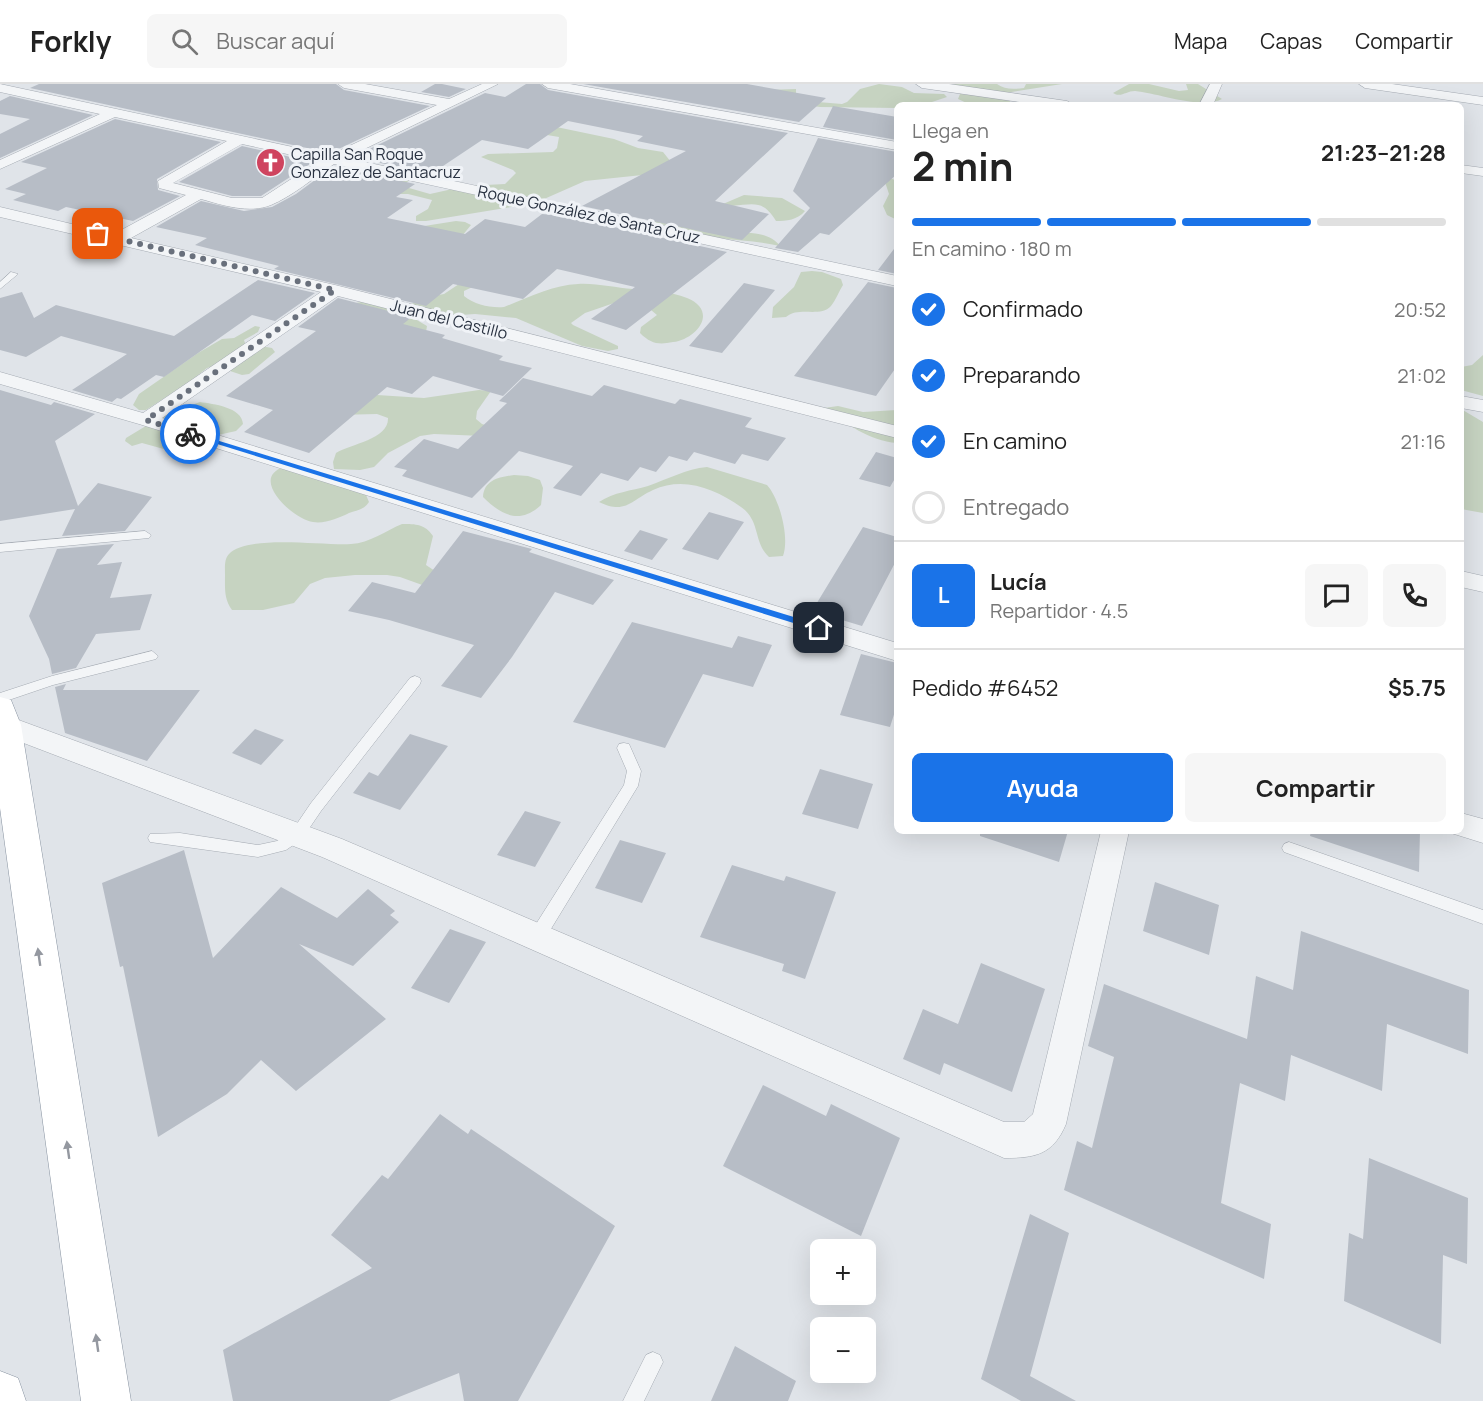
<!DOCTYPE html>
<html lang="es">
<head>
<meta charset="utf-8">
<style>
	:root { --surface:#fff; --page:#f6f6f6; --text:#222; --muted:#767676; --line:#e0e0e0; --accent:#1a73e8 }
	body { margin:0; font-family:Manrope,sans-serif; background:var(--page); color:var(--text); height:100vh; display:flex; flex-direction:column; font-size:22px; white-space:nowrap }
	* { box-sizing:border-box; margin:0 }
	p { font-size:20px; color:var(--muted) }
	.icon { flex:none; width:33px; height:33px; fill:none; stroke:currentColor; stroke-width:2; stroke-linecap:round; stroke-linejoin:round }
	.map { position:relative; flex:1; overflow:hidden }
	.details { position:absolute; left:894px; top:18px; width:570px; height:732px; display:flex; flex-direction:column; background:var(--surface); border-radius:9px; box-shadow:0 6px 24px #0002 }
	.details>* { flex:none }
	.fabs { position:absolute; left:810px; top:1155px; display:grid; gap:12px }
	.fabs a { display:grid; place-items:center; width:66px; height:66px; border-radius:9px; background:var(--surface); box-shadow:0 6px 24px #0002; font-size:30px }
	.pin { position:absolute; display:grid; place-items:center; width:51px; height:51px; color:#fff; margin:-26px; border-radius:12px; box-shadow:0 3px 9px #0006 }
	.courier { position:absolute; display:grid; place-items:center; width:60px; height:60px; margin:-30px; border:4px solid #1a73e8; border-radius:50%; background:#fff; color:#222; box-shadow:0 2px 8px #0007 }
	.headline em { font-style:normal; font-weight:700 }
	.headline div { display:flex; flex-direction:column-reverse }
	.headline { display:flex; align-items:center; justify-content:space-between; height:102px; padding:0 18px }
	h1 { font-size:39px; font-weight:700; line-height:45px }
	.bar { display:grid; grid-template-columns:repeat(4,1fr); gap:9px 6px; align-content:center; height:72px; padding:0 18px }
	.bar i { height:8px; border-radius:4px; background:var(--line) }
	.bar .selected { background:var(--accent) }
	.bar p { grid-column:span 4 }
	.line { display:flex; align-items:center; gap:15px; padding:0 18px; border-top:2px solid var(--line) }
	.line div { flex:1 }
	.round { display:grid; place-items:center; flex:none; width:63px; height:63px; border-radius:9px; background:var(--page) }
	ol { padding:0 18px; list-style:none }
	li { display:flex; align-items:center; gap:18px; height:66px }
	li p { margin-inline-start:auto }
	li .icon { padding:6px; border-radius:50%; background:var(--accent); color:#fff; stroke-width:4 }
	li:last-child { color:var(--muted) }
	li i { width:33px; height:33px; border:3px solid var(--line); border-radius:50% }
	.action { display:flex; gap:12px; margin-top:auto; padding:12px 18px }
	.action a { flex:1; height:69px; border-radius:9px; background:var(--accent); color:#fff; font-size:24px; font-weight:700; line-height:69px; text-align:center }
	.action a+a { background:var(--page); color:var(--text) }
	header { display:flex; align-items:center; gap:36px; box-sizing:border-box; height:84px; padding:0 30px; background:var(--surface); border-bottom:2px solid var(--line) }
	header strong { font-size:28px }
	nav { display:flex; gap:33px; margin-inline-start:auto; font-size:21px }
	.search { width:420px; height:54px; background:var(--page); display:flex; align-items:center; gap:15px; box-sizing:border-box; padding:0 21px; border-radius:9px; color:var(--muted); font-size:22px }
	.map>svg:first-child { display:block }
	.green { fill:#c6d3c1 }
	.building { fill:#b7bdc6 }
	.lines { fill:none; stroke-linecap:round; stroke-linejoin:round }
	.lane-casing { stroke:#a5abb3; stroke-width:1 }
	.street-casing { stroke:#a5abb3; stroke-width:1 }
	.highway-casing { stroke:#8792a0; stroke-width:1 }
	.lane { fill:#f3f5f7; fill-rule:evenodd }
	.street { fill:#f3f5f7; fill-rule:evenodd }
	.highway { fill:#fff; fill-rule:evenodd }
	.oneway { fill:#9498a0 }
	.route { fill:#1a73e8 }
	.done { stroke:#69707c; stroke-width:6; stroke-dasharray:0 10.8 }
	.labels { text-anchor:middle; stroke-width:6; stroke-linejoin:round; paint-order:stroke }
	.far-poi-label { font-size:16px; fill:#293241; stroke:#f0f3f7; text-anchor:start }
	.far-street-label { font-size:16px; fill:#293241; stroke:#f0f3f7 }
</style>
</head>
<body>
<header>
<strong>Forkly</strong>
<div class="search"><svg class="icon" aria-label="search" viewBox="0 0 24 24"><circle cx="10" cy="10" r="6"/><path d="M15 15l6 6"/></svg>Buscar aquí</div>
<nav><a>Mapa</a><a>Capas</a><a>Compartir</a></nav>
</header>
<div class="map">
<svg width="1483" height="1317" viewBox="0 0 1483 1317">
	<rect width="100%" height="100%" fill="#e0e4e9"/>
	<path class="green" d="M879 0 902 3 914 9 944 10 947 13 923 21H897V24L820 23 799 20 767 6 796 5V11L806 17 842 20 847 18 860 5Z
		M917 0H997C1005 6 1014 5 1024 4L1026 0H1062L1005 9 923 4Z
		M1129 0H1149L1179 7 1188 6 1186 0H1198L1222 15C1202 26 1158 9 1135 7 1126 7 1121 14 1113 9Z
		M960 10 1006 14 1014 21H971L958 15Z
		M542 40 614 55 638 64 663 68 671 78 652 90 585 97 535 119 426 137H416V132L428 125 432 116 408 110H378L354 88 357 84 411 95 402 102 430 110 466 102 505 100 516 89 513 86 481 73 488 70 553 68 557 64 559 53 535 49Z
		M890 94 897 97V136L887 131 883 122 889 110 885 98Z
		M744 111 782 114 805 127C798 136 786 137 776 137 763 116 755 120 732 122L730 148C746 149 769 147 780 162 760 157 740 157 720 154 694 150 668 143 643 134L723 120Z
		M456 137 465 138 471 141 462 152 418 143Z
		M812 187 822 188 841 195 843 201C839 207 836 216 831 222 820 234 799 222 786 233L772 234 773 223 794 203 801 188Z
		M481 199 464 207V212C475 221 490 224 504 223 527 214 553 201 578 200 597 199 615 204 633 205 652 207 670 207 687 214 719 227 697 255 673 258 659 261 651 260 640 249L641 243 657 231 651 226 617 218 585 229 571 239 573 241 618 262V265L608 267 582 262 516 234 475 230 447 232 415 230 410 232 427 242 426 248 324 277 356 219 361 218 409 221 428 213 444 210 459 200Z
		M255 242 260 243 258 248 244 256 245 259 272 264 275 268 249 290 242 291 215 282 207 284 191 297 146 326H139L133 321 139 310 198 269 222 255 234 254Z
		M1483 271V312L1461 306V283L1472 281Z
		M479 306 491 307 477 327 476 335 482 340 492 343 483 352 434 350 420 352 388 369 374 383 360 386 334 385 333 378 336 369C351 360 389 355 388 334L377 330 337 331 377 311 424 314Z
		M200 318C213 320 242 323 243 340L236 347 209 353 210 361 205 368 178 369 142 359 132 362 125 357 126 354 164 331Z
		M838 322 863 328 897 326V359C869 357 846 339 824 324Z
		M1461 325 1483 338V429L1461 425Z
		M284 383 366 411 369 418C364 426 357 426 349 429 339 434 325 440 313 438 294 436 248 394 284 383Z
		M707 383 767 401C779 414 790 453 783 472L769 473C753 458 761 437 741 423 715 405 684 392 653 406 631 416 626 431 599 418 614 408 631 407 648 402 668 395 686 385 707 383Z
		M514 391 528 392 540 396 543 404 541 421C520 441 501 431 483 413 484 396 499 393 514 391Z
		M402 440C416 440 425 440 433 452L426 481 435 487 425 502 400 493 387 491H355L325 494 310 500 294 519 263 526H232C224 515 225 505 225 491 225 484 224 475 229 470 247 450 324 462 351 460 370 459 385 447 402 440Z"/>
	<path class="building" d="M39 0H336L344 6 430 22 330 69 30 4Z
		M435 0H442L466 5 449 13 421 8Z
		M526 0H540L548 6 788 49 715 117 769 130 742 156 582 122 686 67 637 57 643 52 568 37 528 65 482 56 431 90 353 73 485 9 505 13Z
		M583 0H747L826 14 799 38Z
		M10 12 93 31 0 74V50L30 35 0 30V17Z
		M833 22 897 33V56L823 43Z
		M115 35 221 58 157 95 158 106 180 112 133 137 66 123 58 127 13 116 26 110 5 105 47 84 21 78Z
		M818 54 897 68V90L829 151 820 149 798 168 775 164 810 124 793 107Z
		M242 62 313 78 261 112H232L179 98Z
		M334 82 415 100 396 113 413 116 387 134 465 150 485 135 525 143 542 130 564 132 727 168 626 246 591 235 635 203 557 185 523 215 453 200 426 222 274 185 279 182 195 161 207 154 156 143 201 117 244 127 272 123 296 110Z
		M897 161V190L878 186Z
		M258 196 315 209 275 237 252 231 164 293 156 291 121 315 117 314 112 318 72 306 127 270 61 252 26 273 0 266V214L22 208 34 234 56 221 174 252Z
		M868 198 897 204V282L876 312 794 292Z
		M744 199 775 206 722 269 689 262Z
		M338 214 412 233 403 240 445 251 442 254 503 272 499 276 532 284 503 312 433 292 412 310 387 303 309 369 244 348 273 326 226 312 316 247 298 243Z
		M523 294 592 312 604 301 675 320 680 315 752 334 745 343 786 354 768 377 742 370 735 380 694 368 687 377 669 372 656 388 640 383 628 397 601 389 581 412 553 404 573 382 519 367 472 414 402 392 407 386 394 383 424 355 458 365 507 319 499 317Z
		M0 306 51 321 54 318 95 330 55 357 78 422 98 399 152 413 125 447 62 452 75 425 0 437Z
		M876 368 897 374V391L890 403 859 395Z
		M709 428 744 438 718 476 682 465Z
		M863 443 897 453V475L862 542 812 527Z
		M640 446 668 455 652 476 624 467Z
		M463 447 532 465 529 468 614 496 593 521 555 508 512 573 481 614 441 602 474 561 389 536 348 527 372 498 415 509Z
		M114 460 97 481 122 478 110 514 152 510 140 546 96 550 76 584 52 590 49 575 29 532 57 465Z
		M632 538 732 564 738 552 772 561 753 603 703 590 665 664 573 638Z
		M861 570 897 579V621L890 643 840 631Z
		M66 600 63 606H200L147 677 65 649 55 603Z
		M255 645 284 656 261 681 232 669Z
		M410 650 448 662 400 726 353 709 369 688 378 692Z
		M820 685 873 700 858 745 802 730Z
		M525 727 561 738 535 783 497 771Z
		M980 747H1068L1059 778 980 752Z
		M1311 747H1420L1419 788 1310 752Z
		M620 756 666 769 642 819 595 804Z
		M184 766 213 874 281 803 337 834 368 805 395 827 390 831 399 838 353 882 299 860 386 935 296 1007 261 976 227 1010 158 1053 123 882 120 883 102 799Z
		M732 781 784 797 786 792 836 808 805 895 782 887 784 880 700 853Z
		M1155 798 1219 821 1209 871 1143 847Z
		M450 845 486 858 449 919 411 904Z
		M1301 847 1469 906 1468 970 1387 940 1382 1007 1291 971 1285 1017 1240 999 1221 1119 1271 1140 1264 1195 1064 1106 1077 1057 1092 1064 1114 973 1088 962 1104 900 1247 955 1256 892 1293 906Z
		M981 879 1045 905 1012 1008 944 979 940 991 903 975 923 925 958 940Z
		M763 1001 826 1032 831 1020 900 1054 861 1152 723 1082Z
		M440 1030 468 1050 471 1045 615 1142 518 1317H464L459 1289 389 1317H233L223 1266 372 1184 331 1151 382 1091 388 1095Z
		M1369 1074 1468 1114 1467 1180 1443 1171 1441 1260 1344 1217 1349 1149 1363 1155Z
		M1030 1130 1069 1149 1030 1292 1076 1317H1021L981 1295Z
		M735 1262 796 1297 788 1317H711Z"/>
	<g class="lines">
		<defs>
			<path id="lane" d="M11 188 18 190 0 205V198Z
				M145 447 151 451 149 454 0 468V460Z
				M152 567 158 572 156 575 53 601 0 619V609L52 592Z
				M415 592 420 594 421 597 420 600 321 727 302 755 286 766 258 773 150 758 148 754 150 750 180 749 258 761 277 757 292 747 311 719 410 594Z
				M624 659 629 660 641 687 638 702 543 858 537 860 531 858 529 853 531 848 624 701 627 687 617 664 619 660Z
				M1289 758 1483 826V840L1284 768 1282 764 1284 760Z
				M653 1268 660 1271 663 1278 644 1317H623L646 1271Z"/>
			<path id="street" d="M0 0 330 71 437 21 344 4 338 0H365L449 15 482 0H498L346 74 897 192V202L334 80C315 93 291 113 271 121 249 130 222 121 201 115L131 154 335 201 897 342V354L338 212 162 334 897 559V577L139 340 0 300V288L143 329 321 208 0 133V123L114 150 186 111 159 104 158 97 227 57 115 33 0 85V76L100 30 0 8ZM242 60 319 77 262 114H232L173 99Z
				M542 0H570L897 58V66L548 4Z
				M916 0H949L1067 17 1074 21H1040L922 4Z
				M1210 0H1222L1213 21H1199Z
				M1359 0H1392L1483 13V21L1365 4Z
				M1461 81 1483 84V92L1461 89Z
				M1461 312 1483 316V328L1461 324Z
				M1461 487 1483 492V508L1461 503Z
				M5 631 342 755 1004 1038H1024L1033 1030 1101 747H1129L1066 1040C1053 1071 1035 1074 1004 1074L322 773 0 650V632Z
				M1461 729 1483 735V759L1451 749 1450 747H1461Z"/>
			<path id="highway" d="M0 613 11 616 21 641 131 1317H81L0 724Z
				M0 1287 18 1294 26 1317H0Z"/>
		</defs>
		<use href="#lane" class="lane-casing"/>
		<use href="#street" class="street-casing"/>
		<use href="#highway" class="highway-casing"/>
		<use href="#lane" class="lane"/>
		<use href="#street" class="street"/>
		<use href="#highway" class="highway"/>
	</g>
	<defs><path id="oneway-solid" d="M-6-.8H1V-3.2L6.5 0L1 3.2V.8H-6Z" transform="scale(1.5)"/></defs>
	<g class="oneway">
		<use href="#oneway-solid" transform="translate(39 873) rotate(-98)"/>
		<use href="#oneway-solid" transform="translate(68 1066) rotate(-98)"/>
		<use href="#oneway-solid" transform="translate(97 1259) rotate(-98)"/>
	</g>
	<path class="route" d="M190 348 823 542 824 544 816 546 188 351Z"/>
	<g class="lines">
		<path class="done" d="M98 150 335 206 146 336 190 350"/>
	</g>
	<defs>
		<symbol id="church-disc" viewBox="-11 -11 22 22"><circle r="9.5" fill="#cf445f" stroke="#f0f3f7"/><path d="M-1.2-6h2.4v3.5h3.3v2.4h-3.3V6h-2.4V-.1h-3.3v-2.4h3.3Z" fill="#fff"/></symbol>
	</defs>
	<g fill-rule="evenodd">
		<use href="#church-disc" x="254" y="62" width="33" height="33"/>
	</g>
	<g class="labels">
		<g class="far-poi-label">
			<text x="291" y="76">Capilla San Roque<tspan x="291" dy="18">Gonzalez de Santacruz</tspan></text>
		</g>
		<g class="far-street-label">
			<text transform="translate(589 130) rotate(12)" y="6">Roque González de Santa Cruz</text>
			<text transform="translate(449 235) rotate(14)" y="6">Juan del Castillo</text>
		</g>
	</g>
</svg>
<div class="fabs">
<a>+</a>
<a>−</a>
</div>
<div class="pin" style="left:98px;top:150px;background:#ea580c"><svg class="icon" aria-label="bag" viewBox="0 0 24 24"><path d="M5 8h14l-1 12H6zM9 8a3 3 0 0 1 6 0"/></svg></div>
<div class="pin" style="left:819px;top:544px;background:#1f2937"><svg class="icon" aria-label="home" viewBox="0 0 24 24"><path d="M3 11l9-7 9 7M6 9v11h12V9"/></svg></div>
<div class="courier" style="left:190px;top:350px"><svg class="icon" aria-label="bike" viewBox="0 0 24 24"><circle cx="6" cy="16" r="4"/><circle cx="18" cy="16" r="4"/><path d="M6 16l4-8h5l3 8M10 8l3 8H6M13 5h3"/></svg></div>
<section class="details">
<div class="headline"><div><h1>2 min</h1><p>Llega en</p></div><em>21:23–21:28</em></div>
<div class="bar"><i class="selected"></i><i class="selected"></i><i class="selected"></i><i></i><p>En camino · 180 m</p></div>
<ol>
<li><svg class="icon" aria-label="check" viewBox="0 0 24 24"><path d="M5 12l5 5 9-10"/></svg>Confirmado<p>20:52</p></li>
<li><svg class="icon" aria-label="check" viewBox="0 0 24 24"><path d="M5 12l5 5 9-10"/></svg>Preparando<p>21:02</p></li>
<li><svg class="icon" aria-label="check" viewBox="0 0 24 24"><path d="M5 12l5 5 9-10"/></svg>En camino<p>21:16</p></li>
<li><i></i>Entregado</li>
</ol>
<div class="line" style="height:108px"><b class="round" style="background:var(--accent);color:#fff">L</b><div><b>Lucía</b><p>Repartidor · 4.5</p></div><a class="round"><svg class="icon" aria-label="chat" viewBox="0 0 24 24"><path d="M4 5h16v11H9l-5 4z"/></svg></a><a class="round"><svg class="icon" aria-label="phone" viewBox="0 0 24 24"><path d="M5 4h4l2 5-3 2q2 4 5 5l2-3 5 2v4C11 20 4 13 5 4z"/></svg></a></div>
<div class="line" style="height:78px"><div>Pedido #6452</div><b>$5.75</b></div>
<div class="action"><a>Ayuda</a><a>Compartir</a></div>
</section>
</div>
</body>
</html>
